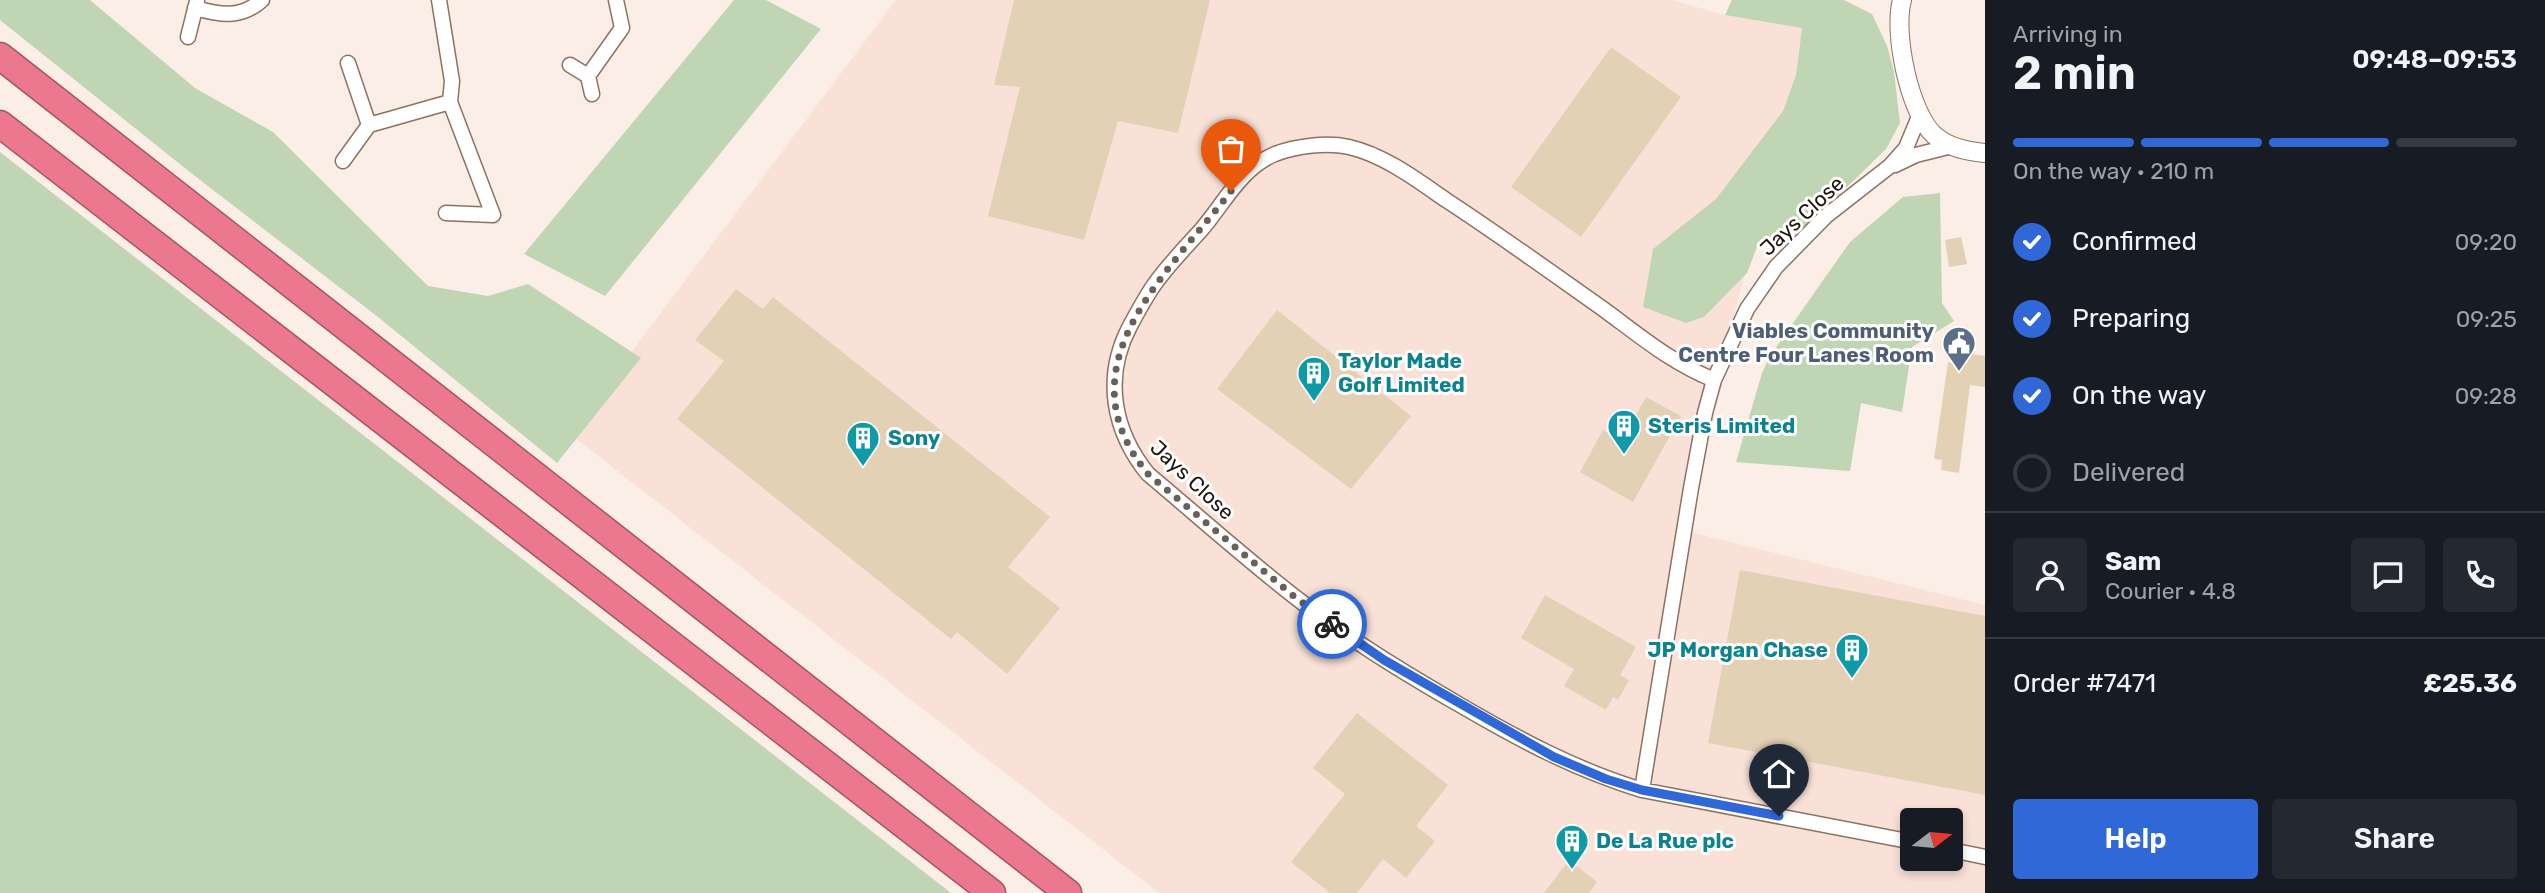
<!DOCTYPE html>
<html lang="en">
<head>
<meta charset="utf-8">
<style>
	:root { --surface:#171b24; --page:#242831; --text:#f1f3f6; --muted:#9ea1a6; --line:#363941; --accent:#3168d7 }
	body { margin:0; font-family:Rubik,sans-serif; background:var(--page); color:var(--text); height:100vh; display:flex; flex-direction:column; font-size:26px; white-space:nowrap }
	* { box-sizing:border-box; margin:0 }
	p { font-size:23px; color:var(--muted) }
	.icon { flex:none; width:38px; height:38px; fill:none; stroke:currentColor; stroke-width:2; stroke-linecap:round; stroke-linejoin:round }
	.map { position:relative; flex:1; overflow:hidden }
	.panel { display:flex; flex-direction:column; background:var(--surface); width:560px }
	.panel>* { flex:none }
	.needle { width:46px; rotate:74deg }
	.fabs { position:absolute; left:1900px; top:808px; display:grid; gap:14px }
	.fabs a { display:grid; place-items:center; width:63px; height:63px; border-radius:7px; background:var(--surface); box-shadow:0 4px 10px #0003; font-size:35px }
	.pin { position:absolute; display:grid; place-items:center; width:60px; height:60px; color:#fff; margin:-72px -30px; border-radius:50% 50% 50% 0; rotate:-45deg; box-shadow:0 0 7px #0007 }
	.pin .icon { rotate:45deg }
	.courier { position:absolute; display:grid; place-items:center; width:70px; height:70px; margin:-35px; border:5px solid #3168d7; border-radius:50%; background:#fff; color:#222; box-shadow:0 2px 9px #0007 }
	.headline em { font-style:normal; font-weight:600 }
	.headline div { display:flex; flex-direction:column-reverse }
	.headline { display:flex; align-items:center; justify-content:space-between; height:119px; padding:0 28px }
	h1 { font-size:46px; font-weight:600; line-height:52px }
	.bar { display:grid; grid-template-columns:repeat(4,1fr); gap:10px 7px; align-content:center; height:84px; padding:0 28px }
	.bar i { height:9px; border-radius:5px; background:var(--line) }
	.bar .active { background:var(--accent) }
	.bar p { grid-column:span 4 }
	.line { display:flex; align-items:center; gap:18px; padding:0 28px; border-top:2px solid var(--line) }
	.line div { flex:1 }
	.round { display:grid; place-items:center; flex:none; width:74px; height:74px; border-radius:7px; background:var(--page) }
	ol { padding:0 28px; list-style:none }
	li { display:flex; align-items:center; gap:21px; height:77px }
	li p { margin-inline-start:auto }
	li .icon { padding:7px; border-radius:50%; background:var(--accent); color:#fff; stroke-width:4 }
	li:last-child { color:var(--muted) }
	li i { width:38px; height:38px; border:4px solid var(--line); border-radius:50% }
	.cta { display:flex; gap:14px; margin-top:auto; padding:14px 28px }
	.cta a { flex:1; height:80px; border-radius:7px; background:var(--accent); color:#fff; font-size:28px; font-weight:600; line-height:80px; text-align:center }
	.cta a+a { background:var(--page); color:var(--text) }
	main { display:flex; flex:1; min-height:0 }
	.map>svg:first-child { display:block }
	.industrial { fill:#f9e1d8; fill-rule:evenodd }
	.green { fill:#c0d5b4 }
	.building { fill:#e2d1b5 }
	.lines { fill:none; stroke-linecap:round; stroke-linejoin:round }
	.minor-casing { stroke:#8d7263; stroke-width:17 }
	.tertiary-casing { stroke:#8d7263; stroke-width:20 }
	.motorway-casing { stroke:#a45562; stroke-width:29 }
	.minor { stroke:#fff; stroke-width:14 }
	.tertiary { stroke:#fff; stroke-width:18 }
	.motorway { stroke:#ec788f; stroke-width:26 }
	.done { stroke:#6b6059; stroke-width:7; stroke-dasharray:0 12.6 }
	.route { stroke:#3168d7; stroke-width:9 }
	.labels { text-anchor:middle; stroke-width:6; stroke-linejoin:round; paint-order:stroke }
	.street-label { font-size:21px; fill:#1e130d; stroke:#fefefe }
	.service-label { font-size:21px; font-weight:bold; fill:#4e5e75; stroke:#fefefe; text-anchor:end }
	.culture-label { font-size:21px; font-weight:bold; fill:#0d838f; stroke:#fefefe; text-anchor:start }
</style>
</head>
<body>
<main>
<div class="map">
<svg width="1985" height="893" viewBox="0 0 1985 893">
	<rect width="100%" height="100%" fill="#faeee7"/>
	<path class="industrial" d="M896 0H1672L1725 15 1802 28 1794 86 1678 529 1985 605V893H1159L570 434ZM1913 821H1951V859H1913Z"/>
	<path class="green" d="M0 0H90L195 88 273 132 428 286 488 296 528 284 641 358 557 463 378 317 191 173 0 20Z
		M734 0H766L821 29 605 296 524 254Z
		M1732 0H1844L1872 14 1887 46 1894 72 1900 123 1886 149 1803 230 1757 247 1747 273 1704 317 1686 323 1643 307 1653 249 1716 199 1783 111 1796 75 1802 28 1725 15Z
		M0 152 951 893H0Z
		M1940 193 1942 303 1954 321 1912 347 1902 412 1861 403 1850 471 1736 462 1762 373 1770 356 1850 242 1903 197Z"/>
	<path class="building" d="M1014 0H1210L1178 133 1118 121 1084 240 988 216 1020 87 994 85Z
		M1611 47 1681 97 1581 237 1511 187Z
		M1961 237 1967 264 1949 267 1945 240Z
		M736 289 763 309 773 297 1050 517 1008 567 1060 608 1007 674 957 632 951 639 677 419 724 361 695 340Z
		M1277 310 1411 416 1351 489 1217 389Z
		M1960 352 1985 356V387L1970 385 1959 473 1941 470 1942 460 1934 459 1948 362 1959 363Z
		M1646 397 1681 416 1633 502 1580 472 1603 430 1621 441Z
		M1740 570 1985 616V795L1708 743Z
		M1545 595 1636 647 1620 675 1629 680 1618 700 1613 697 1606 710 1564 686 1574 669 1521 638Z
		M1357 713 1448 785 1416 826 1435 841 1406 878 1383 859 1357 893H1330L1291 862 1345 794 1313 768Z
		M1569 860 1597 882 1589 893H1544Z"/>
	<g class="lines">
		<defs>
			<path id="minor" d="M439 0 452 81 450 102 493 215 446 213
				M195 8C220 15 241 19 262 0
				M188 37 197 1
				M348 63 369 125 450 102
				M570 65 588 76 622 28 616 0
				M588 76 592 94
				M343 161 369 125
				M1895 165 1916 155 1952 146
				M1714 380C1668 361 1638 334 1599 306 1548 270 1498 234 1446 200 1417 180 1384 155 1349 147 1327 142 1296 146 1275 154 1241 168 1225 202 1202 229 1186 247 1168 265 1154 285 1145 298 1137 313 1130 326 1103 377 1113 431 1148 474 1197 515 1245 558 1295 597 1347 638 1403 672 1460 705 1520 740 1576 770 1642 790L1913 842
				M1642 790 1691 488 1705 413 1714 380 1747 309 1776 267 1826 216 1890 166 1906 148 1920 114
				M1951 850 1985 857"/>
			<path id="tertiary" d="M1902 0C1893 32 1909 112 1934 135 1949 148 1967 151 1985 153"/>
			<path id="motorway" d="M0 56 1068 893
				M0 124 992 893"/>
		</defs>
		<use href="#minor" class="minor-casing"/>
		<use href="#tertiary" class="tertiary-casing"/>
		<use href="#motorway" class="motorway-casing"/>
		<use href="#minor" class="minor"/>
		<use href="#tertiary" class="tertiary"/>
		<use href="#motorway" class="motorway"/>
	</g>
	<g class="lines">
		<path class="done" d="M1231 191C1167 275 1059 366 1148 474L1296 598 1332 624"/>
		<path class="route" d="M1332 624 1384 660 1554 757 1606 779 1642 790 1779 816"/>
	</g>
	<defs>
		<symbol id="civic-pin" viewBox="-11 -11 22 30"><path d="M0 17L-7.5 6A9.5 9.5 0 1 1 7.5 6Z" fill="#5c6f8a" stroke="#fefefe"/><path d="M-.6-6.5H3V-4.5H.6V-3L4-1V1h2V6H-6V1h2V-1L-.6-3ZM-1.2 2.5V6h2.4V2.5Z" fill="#fff"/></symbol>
		<symbol id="building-pin" viewBox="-11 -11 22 30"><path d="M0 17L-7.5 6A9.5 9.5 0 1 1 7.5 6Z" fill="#0f9aa8" stroke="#fefefe"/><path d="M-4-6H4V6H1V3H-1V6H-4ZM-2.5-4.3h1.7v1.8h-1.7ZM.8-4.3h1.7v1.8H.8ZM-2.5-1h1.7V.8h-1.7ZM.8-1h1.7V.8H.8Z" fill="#fff"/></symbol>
	</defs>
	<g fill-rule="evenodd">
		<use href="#civic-pin" x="1940" y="324" width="38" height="52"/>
		<use href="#building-pin" x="1295" y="354" width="38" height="52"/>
		<use href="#building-pin" x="1605" y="407" width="38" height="52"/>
		<use href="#building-pin" x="844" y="419" width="38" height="52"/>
		<use href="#building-pin" x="1833" y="631" width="38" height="52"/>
		<use href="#building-pin" x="1553" y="822" width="38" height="52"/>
	</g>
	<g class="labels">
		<g class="street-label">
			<text transform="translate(1802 216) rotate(-43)" y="7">Jays Close</text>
			<text transform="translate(1192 480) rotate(43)" y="7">Jays Close</text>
		</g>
		<g class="service-label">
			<text x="1934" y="338">Viables Community<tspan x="1934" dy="24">Centre Four Lanes Room</tspan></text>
		</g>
		<g class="culture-label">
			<text x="1338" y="368">Taylor Made<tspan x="1338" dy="24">Golf Limited</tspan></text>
			<text x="1648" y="433">Steris Limited</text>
			<text x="888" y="445">Sony</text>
			<text x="1828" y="657" text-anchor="end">JP Morgan Chase</text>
			<text x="1596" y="848">De La Rue plc</text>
		</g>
	</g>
</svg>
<div class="fabs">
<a><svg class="needle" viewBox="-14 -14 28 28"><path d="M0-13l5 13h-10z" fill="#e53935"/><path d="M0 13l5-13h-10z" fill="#9ea1a6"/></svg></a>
</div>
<div class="pin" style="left:1231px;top:191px;background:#ea580c"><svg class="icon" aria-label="bag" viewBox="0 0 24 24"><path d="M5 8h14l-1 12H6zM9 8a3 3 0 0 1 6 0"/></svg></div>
<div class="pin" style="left:1779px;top:816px;background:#1f2937"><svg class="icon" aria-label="home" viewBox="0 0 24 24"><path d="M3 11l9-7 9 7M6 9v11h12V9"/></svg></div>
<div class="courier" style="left:1332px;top:624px"><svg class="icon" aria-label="bike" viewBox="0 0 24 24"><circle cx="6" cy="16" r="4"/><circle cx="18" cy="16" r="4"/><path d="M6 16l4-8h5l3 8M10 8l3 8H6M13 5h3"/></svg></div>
</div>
<section class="panel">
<div class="headline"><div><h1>2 min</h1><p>Arriving in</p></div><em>09:48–09:53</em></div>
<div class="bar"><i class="active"></i><i class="active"></i><i class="active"></i><i></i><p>On the way · 210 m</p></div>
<ol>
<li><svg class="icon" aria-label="check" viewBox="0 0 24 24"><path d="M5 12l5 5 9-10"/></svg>Confirmed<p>09:20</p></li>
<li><svg class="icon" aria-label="check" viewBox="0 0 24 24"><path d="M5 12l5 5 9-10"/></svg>Preparing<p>09:25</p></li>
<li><svg class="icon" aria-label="check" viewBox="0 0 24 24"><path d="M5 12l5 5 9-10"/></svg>On the way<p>09:28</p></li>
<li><i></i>Delivered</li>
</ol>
<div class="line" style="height:126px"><a class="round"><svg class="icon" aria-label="person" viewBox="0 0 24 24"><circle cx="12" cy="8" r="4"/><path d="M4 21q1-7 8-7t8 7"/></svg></a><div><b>Sam</b><p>Courier · 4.8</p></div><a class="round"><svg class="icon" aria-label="chat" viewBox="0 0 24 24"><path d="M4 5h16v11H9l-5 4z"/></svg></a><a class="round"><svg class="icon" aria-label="phone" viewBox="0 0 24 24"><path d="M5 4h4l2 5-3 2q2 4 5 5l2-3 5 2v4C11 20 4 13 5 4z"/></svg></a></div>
<div class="line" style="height:91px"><div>Order #7471</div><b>£25.36</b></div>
<div class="cta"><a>Help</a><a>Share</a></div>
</section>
</main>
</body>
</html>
